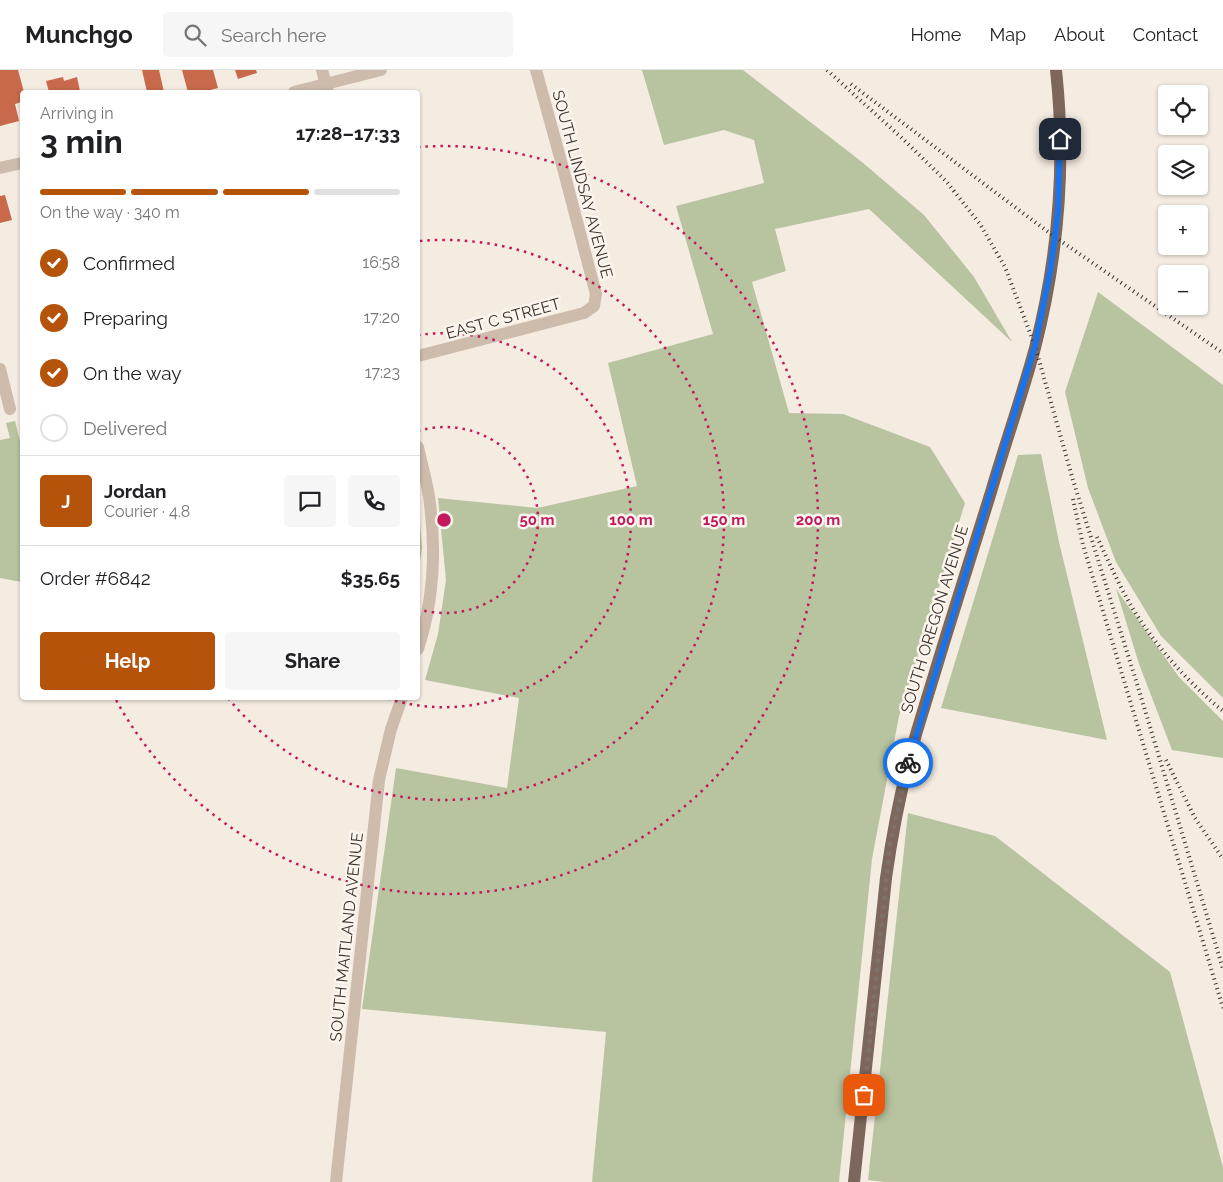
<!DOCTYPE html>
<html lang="en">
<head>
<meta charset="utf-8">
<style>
	:root { --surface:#fff; --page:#f6f6f6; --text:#202124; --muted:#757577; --line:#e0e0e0; --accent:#b45309 }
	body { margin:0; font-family:Raleway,sans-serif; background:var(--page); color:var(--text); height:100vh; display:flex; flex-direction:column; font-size:19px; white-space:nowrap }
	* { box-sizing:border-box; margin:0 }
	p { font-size:16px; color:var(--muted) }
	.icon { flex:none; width:28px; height:28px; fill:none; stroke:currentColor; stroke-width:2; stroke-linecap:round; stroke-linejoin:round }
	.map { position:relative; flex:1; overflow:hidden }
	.side { position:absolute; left:20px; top:20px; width:400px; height:610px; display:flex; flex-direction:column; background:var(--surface); border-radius:5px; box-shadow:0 1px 4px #0004 }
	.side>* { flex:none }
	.fabs { position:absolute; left:1158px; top:15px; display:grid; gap:10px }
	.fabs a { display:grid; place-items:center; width:50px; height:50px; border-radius:5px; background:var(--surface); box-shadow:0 1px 4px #0004; font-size:25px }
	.pin { position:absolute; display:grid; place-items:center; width:42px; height:42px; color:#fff; margin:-21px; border-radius:10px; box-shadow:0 2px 8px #0006 }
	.courier { position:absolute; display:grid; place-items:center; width:50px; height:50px; margin:-25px; border:4px solid #1a73e8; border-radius:50%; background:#fff; color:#222; box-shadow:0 1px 6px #0007 }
	.overview em { font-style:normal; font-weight:700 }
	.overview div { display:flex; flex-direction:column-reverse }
	.overview { display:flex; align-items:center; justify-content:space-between; height:85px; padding:0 20px }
	h1 { font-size:32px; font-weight:700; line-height:38px }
	.bar { display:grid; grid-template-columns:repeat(4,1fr); gap:8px 5px; align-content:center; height:60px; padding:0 20px }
	.bar i { height:6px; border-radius:4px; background:var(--line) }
	.bar .on { background:var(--accent) }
	.bar p { grid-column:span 4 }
	.line { display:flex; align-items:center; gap:12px; padding:0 20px; border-top:1px solid var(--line) }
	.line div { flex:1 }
	.round { display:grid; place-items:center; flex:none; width:52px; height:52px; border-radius:5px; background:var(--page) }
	ol { padding:0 20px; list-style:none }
	li { display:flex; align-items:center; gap:15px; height:55px }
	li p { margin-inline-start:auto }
	li .icon { padding:5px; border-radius:50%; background:var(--accent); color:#fff; stroke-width:4 }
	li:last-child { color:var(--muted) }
	li i { width:28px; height:28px; border:2px solid var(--line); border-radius:50% }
	.cta { display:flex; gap:10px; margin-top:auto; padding:10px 20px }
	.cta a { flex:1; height:58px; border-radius:5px; background:var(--accent); color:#fff; font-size:20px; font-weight:700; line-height:58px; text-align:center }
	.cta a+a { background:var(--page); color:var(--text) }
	header { display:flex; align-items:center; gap:30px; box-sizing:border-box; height:70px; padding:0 25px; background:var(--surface); border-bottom:1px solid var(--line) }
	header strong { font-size:24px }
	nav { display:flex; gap:28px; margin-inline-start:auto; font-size:18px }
	.search { width:350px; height:45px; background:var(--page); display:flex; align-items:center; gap:12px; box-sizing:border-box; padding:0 18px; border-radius:5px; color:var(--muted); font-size:19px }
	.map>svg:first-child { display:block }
	.green { fill:#b8c4a0 }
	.building { fill:#c8694b }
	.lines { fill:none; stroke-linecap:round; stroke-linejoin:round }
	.minor { stroke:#cdbbac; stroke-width:12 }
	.major { stroke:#7d675c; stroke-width:12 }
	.rail { stroke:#3b302b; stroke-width:4; stroke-dasharray:1 4; stroke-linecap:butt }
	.done { stroke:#7c716b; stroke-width:5; stroke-dasharray:0 9 }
	.route { stroke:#1a73e8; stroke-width:6 }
	.ring { fill:none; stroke:#c2185b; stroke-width:2.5; stroke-dasharray:2.5 5 }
	.labels { text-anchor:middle; stroke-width:5; stroke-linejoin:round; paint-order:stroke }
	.street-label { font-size:16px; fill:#3b302b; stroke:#fbf5ee }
	.centre { fill:#c2185b; stroke:#fbf5ee; stroke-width:2.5 }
	.ring-label { font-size:15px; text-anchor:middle; font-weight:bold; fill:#c2185b; stroke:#fbf5ee; stroke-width:5; stroke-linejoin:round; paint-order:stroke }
</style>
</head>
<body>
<header>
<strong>Munchgo</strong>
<div class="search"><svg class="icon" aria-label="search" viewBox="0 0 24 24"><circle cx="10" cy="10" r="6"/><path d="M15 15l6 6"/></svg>Search here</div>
<nav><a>Home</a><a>Map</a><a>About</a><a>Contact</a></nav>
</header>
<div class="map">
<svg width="1223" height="1112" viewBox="0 0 1223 1112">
	<rect width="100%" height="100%" fill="#f4ebe1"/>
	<path class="green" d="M642 0H743L862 92 924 145 974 207 1012 272 869 139 775 159 786 201 752 212 789 343 843 344 930 377 965 433 899 646 872 789 839 1112H592L606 962 362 939 396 698 507 718 519 628 425 610 438 564 446 510 438 428 537 438 637 416 608 293 713 264 676 136 764 113 754 70 724 60 664 75Z
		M1098 222 1223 315V628L1161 566 1116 492 1088 418 1065 322Z
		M15 351 22 379V512L0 508V370L10 368 6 353Z
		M1041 384 1059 472 1107 670 941 638 1018 385Z
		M418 430 422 478 418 504Z
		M1116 519 1179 607 1223 651V688L1172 680 1139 594Z
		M908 743 995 766 1170 902 1223 1097V1112H885L868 1110Z"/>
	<path class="building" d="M0 0H18L24 22H22V32L15 34 19 51 0 56Z
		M142 0H159L164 22H147Z
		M182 0H213L218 18 203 22H188Z
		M235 0H256L257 3 238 9Z
		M63 7 64 11 77 7 80 21 74 22H49L46 11Z
		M5 125 12 150 0 153V126Z"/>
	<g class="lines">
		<path class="minor" d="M322 0 328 22
			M294 22 381 0
			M0 98 22 93
			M418 286 584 243 594 236 596 224 564 102 536 0
			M0 299 10 339
			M418 377C422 396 428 415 430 434 436 482 433 533 418 579
			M336 1112 379 710 391 659 402 628"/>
		<path class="major" d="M854 1112 886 808C893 758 903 709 917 661 941 581 966 502 991 422 1005 374 1022 326 1035 278 1058 188 1066 92 1056 0"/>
		<path class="rail" d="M827 0 903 69 946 111 980 154 1005 197 1035 276 1073 410 1138 617 1223 899
			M851 14 1055 167 1223 283
			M1073 429 1083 475 1223 938
			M1097 467C1106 486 1115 506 1125 525 1149 569 1185 610 1223 641
			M1166 690 1195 748 1223 789"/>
	</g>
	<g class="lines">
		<path class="done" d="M864 1025 890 775 908 693"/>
		<path class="route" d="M908 693 1035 276 1050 202 1055 167 1058 141 1060 69"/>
	</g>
	<g class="ring">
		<path d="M418 361A93 93 0 1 1 418 539"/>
		<path d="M418 265A187 187 0 1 1 386 628"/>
		<path d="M420 171A280 280 0 1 1 228 628"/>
		<path d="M418 77A374 374 0 1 1 115 628"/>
	</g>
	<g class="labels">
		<g class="street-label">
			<text transform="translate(583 114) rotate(75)" y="6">SOUTH LINDSAY AVENUE</text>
			<text transform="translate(503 248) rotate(-15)" y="6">EAST C STREET</text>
			<text transform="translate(934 549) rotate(-73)" y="6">SOUTH OREGON AVENUE</text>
			<text transform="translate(346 867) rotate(-84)" y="6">SOUTH MAITLAND AVENUE</text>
		</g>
	</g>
	<circle cx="444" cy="450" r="8" class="centre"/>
	<g class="ring-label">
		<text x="537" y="455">50 m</text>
		<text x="631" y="455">100 m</text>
		<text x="724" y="455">150 m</text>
		<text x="818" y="455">200 m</text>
	</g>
</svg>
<div class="fabs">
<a><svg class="icon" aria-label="locate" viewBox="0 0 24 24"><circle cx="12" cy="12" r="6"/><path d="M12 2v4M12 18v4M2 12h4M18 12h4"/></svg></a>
<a><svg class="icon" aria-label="layers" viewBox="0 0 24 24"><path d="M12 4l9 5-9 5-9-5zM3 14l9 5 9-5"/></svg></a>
<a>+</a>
<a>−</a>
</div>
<div class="pin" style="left:864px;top:1025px;background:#ea580c"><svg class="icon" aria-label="bag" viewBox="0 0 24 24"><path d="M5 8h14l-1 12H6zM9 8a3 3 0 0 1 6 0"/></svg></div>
<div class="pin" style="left:1060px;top:69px;background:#1f2937"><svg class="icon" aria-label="home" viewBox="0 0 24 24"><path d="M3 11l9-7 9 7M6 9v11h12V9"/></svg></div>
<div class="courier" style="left:908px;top:693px"><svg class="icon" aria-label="bike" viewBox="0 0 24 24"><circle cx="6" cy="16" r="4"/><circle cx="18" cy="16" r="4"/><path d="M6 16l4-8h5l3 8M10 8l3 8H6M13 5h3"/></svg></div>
<section class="side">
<div class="overview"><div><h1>3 min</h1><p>Arriving in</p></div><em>17:28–17:33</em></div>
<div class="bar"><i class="on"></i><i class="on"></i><i class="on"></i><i></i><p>On the way · 340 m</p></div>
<ol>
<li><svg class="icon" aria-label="check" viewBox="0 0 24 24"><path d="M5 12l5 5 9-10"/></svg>Confirmed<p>16:58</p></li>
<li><svg class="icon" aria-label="check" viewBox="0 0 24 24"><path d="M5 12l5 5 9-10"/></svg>Preparing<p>17:20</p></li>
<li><svg class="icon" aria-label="check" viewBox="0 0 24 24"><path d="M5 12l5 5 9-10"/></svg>On the way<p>17:23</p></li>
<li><i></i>Delivered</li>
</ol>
<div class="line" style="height:90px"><b class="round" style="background:var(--accent);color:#fff">J</b><div><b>Jordan</b><p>Courier · 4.8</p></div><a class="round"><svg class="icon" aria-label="chat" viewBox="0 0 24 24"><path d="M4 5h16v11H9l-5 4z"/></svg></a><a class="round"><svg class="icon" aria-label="phone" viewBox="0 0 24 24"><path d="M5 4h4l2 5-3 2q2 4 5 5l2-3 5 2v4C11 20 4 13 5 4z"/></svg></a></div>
<div class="line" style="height:65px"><div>Order #6842</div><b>$35.65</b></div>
<div class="cta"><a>Help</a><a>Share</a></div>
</section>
</div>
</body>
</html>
